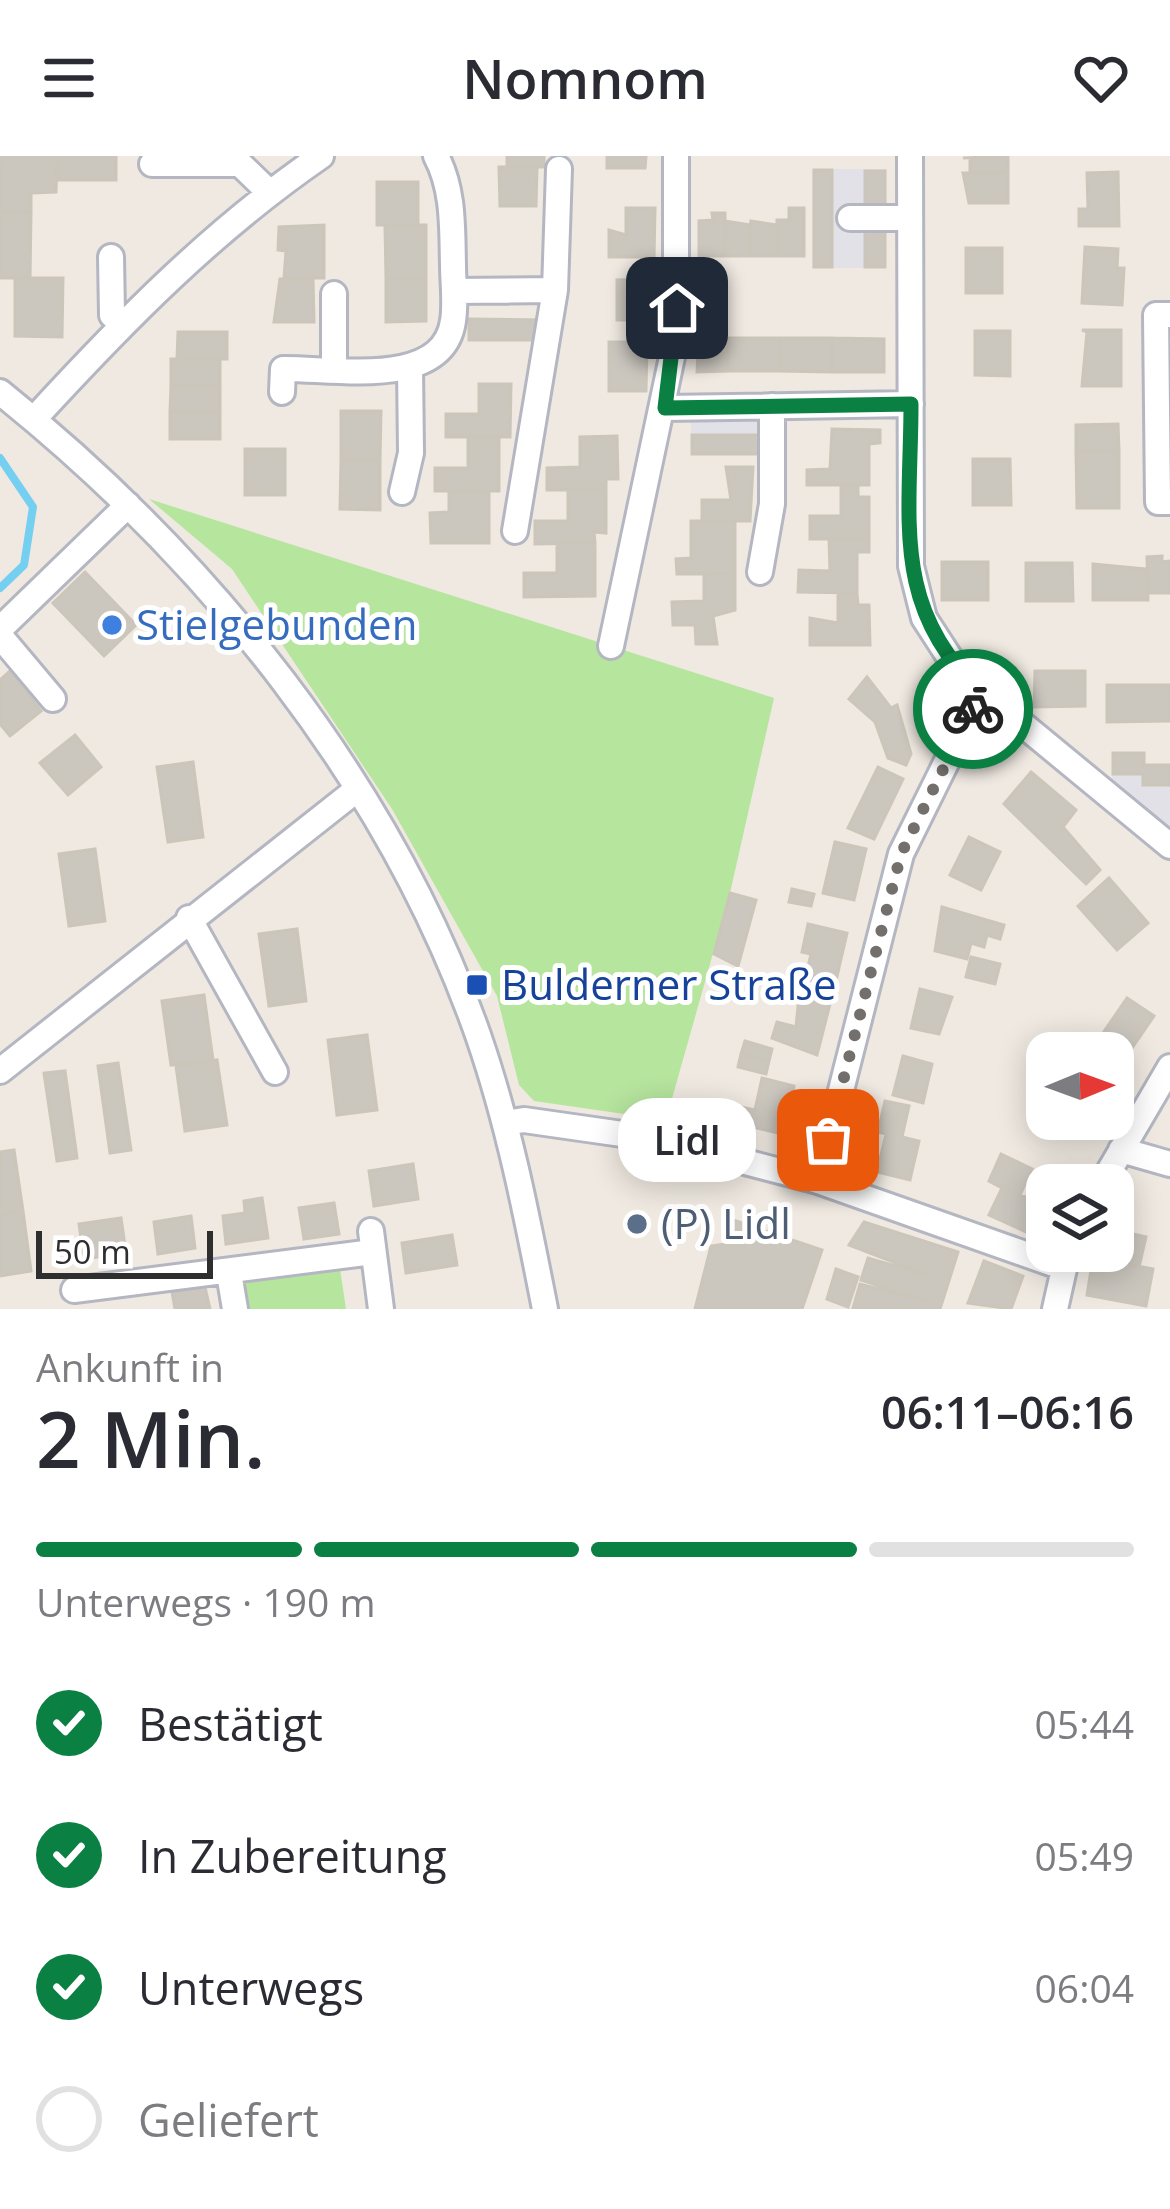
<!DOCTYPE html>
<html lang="de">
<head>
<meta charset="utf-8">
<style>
	:root { --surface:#fff; --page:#f2f2f3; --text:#2b2b33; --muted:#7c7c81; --line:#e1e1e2; --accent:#0b8043 }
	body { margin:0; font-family:"Open Sans",sans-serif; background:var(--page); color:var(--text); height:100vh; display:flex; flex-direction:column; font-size:45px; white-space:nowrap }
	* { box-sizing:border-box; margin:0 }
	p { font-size:39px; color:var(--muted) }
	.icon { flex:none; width:66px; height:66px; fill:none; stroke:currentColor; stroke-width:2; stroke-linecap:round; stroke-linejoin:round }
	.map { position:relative; height:1153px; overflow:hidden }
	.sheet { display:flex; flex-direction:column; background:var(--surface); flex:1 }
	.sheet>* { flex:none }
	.needle { width:78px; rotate:89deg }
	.tools { position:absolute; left:1026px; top:876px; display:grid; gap:24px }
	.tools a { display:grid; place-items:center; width:108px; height:108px; border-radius:24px; background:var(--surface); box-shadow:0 6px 30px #0003; font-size:60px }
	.scale { position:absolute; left:36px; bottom:30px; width:177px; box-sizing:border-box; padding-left:12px; border:6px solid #2e2e2e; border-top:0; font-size:33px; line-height:42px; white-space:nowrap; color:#2e2e2e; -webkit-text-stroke:9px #fff; paint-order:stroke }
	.pin { position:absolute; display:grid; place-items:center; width:102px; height:102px; color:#fff; margin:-51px; border-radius:24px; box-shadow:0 6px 18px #0006 }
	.courier { position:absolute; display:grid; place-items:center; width:120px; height:120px; margin:-60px; border:9px solid #0b8043; border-radius:50%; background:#fff; color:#222; box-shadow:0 3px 15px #0007 }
	.bubble { position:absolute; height:84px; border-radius:36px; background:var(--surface); box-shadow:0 6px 30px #0003; font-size:39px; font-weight:600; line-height:84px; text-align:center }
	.head em { font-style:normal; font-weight:600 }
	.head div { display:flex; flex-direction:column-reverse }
	.head { display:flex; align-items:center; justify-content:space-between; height:204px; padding:0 36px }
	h1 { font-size:78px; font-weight:600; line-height:90px }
	.bar { display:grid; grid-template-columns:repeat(4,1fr); gap:18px 12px; align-content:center; height:144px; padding:0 36px }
	.bar i { height:15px; border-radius:9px; background:var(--line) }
	.bar .selected { background:var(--accent) }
	.bar p { grid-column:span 4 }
	ol { padding:0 36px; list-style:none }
	li { display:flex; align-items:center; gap:36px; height:132px }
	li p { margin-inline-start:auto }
	li .icon { padding:12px; border-radius:50%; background:var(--accent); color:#fff; stroke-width:4 }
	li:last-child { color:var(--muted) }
	li i { width:66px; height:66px; border:6px solid var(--line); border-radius:50% }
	header { display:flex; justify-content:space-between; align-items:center; height:156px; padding:0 36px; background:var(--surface); font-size:54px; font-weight:600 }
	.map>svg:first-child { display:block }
	.industrial { fill:#e3e1e8 }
	.green { fill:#b6e59e }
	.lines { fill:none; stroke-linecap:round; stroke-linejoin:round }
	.stream { stroke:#75cff0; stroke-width:8 }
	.building { fill:#cbc7bf; stroke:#cbc5ba; stroke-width:3 }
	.minor-casing { stroke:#b4b7c1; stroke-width:30 }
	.minor { stroke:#fff; stroke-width:24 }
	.done { stroke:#726f6d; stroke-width:12; stroke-dasharray:0 21.6 }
	.route { stroke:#0b8043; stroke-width:15 }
	.shop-dot { fill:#3f7fe0; stroke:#fff; stroke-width:4.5 }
	.transit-dot { fill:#1a4fb4; stroke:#fff; stroke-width:4.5 }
	.service-dot { fill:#5c6f8a; stroke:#fff; stroke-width:4.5 }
	.labels { text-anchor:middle; stroke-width:10; stroke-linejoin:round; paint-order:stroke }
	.shop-label { font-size:42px; fill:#366cbe; stroke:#fff; text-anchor:start }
	.transit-label { font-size:42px; fill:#164399; stroke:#fff; text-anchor:start }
	.service-label { font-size:42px; fill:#4e5e75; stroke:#fff; text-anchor:start }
</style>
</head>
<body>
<header><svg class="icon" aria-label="menu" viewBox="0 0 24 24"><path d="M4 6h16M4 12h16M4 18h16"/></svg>Nomnom<svg class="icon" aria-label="heart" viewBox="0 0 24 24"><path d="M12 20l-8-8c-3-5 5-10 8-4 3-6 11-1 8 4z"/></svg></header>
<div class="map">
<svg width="1170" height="1153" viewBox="0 0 1170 1153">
	<rect width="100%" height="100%" fill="#efe9e1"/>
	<path class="industrial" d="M812 13H886L885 112H812Z
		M691 257 767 258V298H691Z
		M1113 597H1144L1145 608 1170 609V675L1112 628Z"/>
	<path class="green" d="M149 343 774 542 730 737 666 964 534 945 519 929 497 840 392 653 232 413Z
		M340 1113 346 1153H247L243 1126Z"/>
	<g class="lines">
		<path class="stream" d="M0 302 33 351 24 409 0 432"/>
	</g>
	<path class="building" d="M1 0H57L56 36 31 37V56H0Z
		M58 0H116V24H58Z
		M507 0H544V11H507Z
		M607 0H646L645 12H607Z
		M1008 0V17H970V2H963Z
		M499 11H537L536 50H500Z
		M814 14H832V111H814Z
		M865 15H885V55H865Z
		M1118 16 1119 70H1079V53H1088L1087 17Z
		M963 17H1008V47H969Z
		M377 26H418V69H377Z
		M626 52H655L654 101H609V74L626 79Z
		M789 52H804V100H777V64H789Z
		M0 56H31L30 122H0Z
		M712 57H725V100H699V65L713 64Z
		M725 65 750 69 751 65V100H725Z
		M751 65 777 69V100H751Z
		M324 69V122H284L286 95 278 94 279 71Z
		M385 69H426V122H386Z
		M865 70 885 71V111H865Z
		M1085 91 1118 93 1117 112H1124L1122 149 1082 147Z
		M966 92H1002V137H966Z
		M15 122H63L62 181 15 180Z
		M386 122H426V165L386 166Z
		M280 123H313L314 166H274Z
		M654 123V164H617V124Z
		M469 163 544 164 542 184H469Z
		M1082 174H1121V230H1082L1087 176Z
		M975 175H1010V220L975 219Z
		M178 176H227V203H177Z
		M699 181 728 182V215L697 216Z
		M728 182H780V215H728Z
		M780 182H832V216L780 215Z
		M832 182 884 183V216H832Z
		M609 186H647L646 235H609Z
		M171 203H220V229L171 230Z
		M479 228H511L510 281H446V258H479Z
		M220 229V256H170L171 230Z
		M341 255H381L380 304H341Z
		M170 256H220V283H170Z
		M1118 268 1119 295H1076V269Z
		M832 273 880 274V287L869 288V329H807V314L830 313Z
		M692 279H766V298H692Z
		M617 280 618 323H606V334H547V312L580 311V281Z
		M468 281H499V335H435V312H468Z
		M245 293H285V339H245Z
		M1076 295H1119V352H1077Z
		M973 303H1010L1011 349H973Z
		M341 304H380V354L340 353Z
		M726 311H753L750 365H702V344H731Z
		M841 329H858V341H869V383H810V360H841Z
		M568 334H606V377L594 376 595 387 535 388V365H568Z
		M449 335H489V387H431L430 357 449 356Z
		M691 365H735V417L677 418 676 403 691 402Z
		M829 383H869V396H857V437L798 436 799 414 830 415Z
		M557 387H595V440L524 441V417H557Z
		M1162 400V406L1170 405V437H1148L1147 401Z
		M942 406H988V444H942Z
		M1026 407H1072L1073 445H1026Z
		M1093 408 1147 413 1148 444H1093Z
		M85 416 136 469 104 500 53 447Z
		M735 417V454L713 460 717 488H696L695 469H673L672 446 704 445V418Z
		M838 437H857L858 449H869L870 489H810V462L838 467Z
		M10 515 41 555 10 580 0 568V524Z
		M1035 515H1085V550L1034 551Z
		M867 521 891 552 897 549 911 598 906 609 888 602 875 566 849 543Z
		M1107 529H1170V565L1107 566Z
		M75 579 101 611 68 639 40 607Z
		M1113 597H1144V609H1170V629H1143V618H1113Z
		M193 606 203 681 168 686 157 611Z
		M878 611 903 623 874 683 848 672Z
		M1031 616 1076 654 1063 671 1100 714 1086 728 1004 648Z
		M969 681 1000 696 981 734 950 719Z
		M835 686 866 693 854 744 823 737Z
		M95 693 105 765 69 770 59 698Z
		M1109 722 1148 767 1117 794 1078 750Z
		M792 733 814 738 811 750 789 746Z
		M730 737 756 744 738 810 714 798Z
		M942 751 1004 769 1000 783 987 779 984 791 971 787 967 803 935 795Z
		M808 768 847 777 835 829 805 823 811 798 802 796Z
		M297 773 306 845 269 850 259 778Z
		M971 801 1000 808 995 828 966 821Z
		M920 833 952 841 939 878 911 872Z
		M204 839 213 904 171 909 162 845Z
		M799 840 830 848 817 899 772 882 777 866 796 871Z
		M1127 842 1154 860 1130 895 1103 877Z
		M367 879 377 954 337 959 328 884Z
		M745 885 772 893 769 905 741 898Z
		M741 898 769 905 766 918 738 911Z
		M903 900 932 908 923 947 893 939Z
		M217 904 227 969 185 975 176 910Z
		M118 907 131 994 110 997 98 910Z
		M65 915 77 1002 57 1005 44 917Z
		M762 922 794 930 782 978 729 965 732 949 755 954Z
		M885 945 909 950 902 981 919 985 910 1024 877 1016 886 978 878 976Z
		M14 994 23 1055 0 1058V996Z
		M1001 998 1032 1013 1020 1039 1046 1049 1033 1079 989 1059 1002 1032 989 1025Z
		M413 1008 418 1043 374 1050 369 1015Z
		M262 1042 268 1082 226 1088 223 1060 245 1057 244 1045Z
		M334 1047 339 1078 304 1083 299 1052Z
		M23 1055 31 1115 0 1120V1058Z
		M191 1060 195 1092 158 1098 154 1066Z
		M121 1062 126 1097 84 1103 79 1068Z
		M733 1064 822 1094 802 1153H695L711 1090 726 1088Z
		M864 1066 958 1096 940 1153 853 1152 860 1128 926 1145 861 1124 868 1102 927 1119 849 1089Z
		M1119 1075 1146 1081 1139 1111 1117 1107 1119 1098 1113 1096Z
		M452 1079 457 1109 406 1117 402 1087Z
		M1093 1102 1153 1113 1146 1150 1087 1139Z
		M984 1105 1023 1120 1011 1153 968 1147Z
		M836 1113 858 1121 848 1151 827 1143Z
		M205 1131 210 1153H175L172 1136Z"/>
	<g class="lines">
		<defs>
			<path id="minor" d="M910 0 911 410 924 462 959 516 1170 690
				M152 8H240L269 36
				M850 62H910
				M111 101 112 159 122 168
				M454 135 555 134
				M334 138V212
				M1170 159H1156L1158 346H1170
				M0 236C207 402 389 626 478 879 509 968 527 1061 545 1153
				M282 236 283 213C333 212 443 234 453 165 456 147 453 127 453 109 452 72 454 34 436 0
				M665 252 911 248
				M34 263C123 166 212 75 321 0
				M402 336 411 297 410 211
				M515 375 555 134 559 13
				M760 416 772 348V250
				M0 473 128 349
				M0 480 53 543
				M611 490 676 182V0
				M189 762 275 916
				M0 915 355 635
				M505 967 524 964 657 983 818 1025 1062 1111
				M1121 994 1170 1008
				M818 1025 901 698 981 536
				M1101 1029 1170 911
				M371 1075 381 1153
				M229 1117 235 1153
				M74 1134 373 1096
				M1055 1153 1068 1095"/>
		</defs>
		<use href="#minor" class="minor-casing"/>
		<use href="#minor" class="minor"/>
	</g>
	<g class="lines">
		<path class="done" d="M828 984 901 698 973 553"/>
		<path class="route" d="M677 152 665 252 911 248C911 361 890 452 981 536L973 553"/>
	</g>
	<circle class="shop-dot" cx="112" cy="469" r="12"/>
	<rect class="transit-dot" x="465" y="817" width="24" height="24" rx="6"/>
	<circle class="service-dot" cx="637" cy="1068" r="12"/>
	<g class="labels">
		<g class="shop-label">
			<text x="136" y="484">Stielgebunden</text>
		</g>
		<g class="transit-label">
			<text x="501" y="844">Bulderner Straße</text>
		</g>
		<g class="service-label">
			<text x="661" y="1083">(P) Lidl</text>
		</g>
	</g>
</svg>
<div class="tools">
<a><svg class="needle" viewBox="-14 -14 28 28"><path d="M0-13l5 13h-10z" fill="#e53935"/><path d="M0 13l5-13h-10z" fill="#7c7c81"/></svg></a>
<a><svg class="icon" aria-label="layers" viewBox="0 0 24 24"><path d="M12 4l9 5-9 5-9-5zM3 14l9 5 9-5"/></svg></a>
</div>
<div class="scale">50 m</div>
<div class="pin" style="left:828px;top:984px;background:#ea580c"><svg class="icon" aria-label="bag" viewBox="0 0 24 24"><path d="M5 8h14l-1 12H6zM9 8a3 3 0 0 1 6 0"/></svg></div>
<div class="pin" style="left:677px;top:152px;background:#1f2937"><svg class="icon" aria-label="home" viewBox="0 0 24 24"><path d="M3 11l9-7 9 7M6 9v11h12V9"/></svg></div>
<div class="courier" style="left:973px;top:553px"><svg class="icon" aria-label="bike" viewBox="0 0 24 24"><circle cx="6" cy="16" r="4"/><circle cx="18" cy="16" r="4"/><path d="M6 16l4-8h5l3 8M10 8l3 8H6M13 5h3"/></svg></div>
<div class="bubble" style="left:618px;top:942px;width:138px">Lidl</div>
</div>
<section class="sheet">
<div class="head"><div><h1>2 Min.</h1><p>Ankunft in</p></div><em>06:11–06:16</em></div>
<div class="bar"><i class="selected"></i><i class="selected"></i><i class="selected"></i><i></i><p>Unterwegs · 190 m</p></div>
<ol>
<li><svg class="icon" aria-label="check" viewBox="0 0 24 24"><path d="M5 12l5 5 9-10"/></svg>Bestätigt<p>05:44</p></li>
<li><svg class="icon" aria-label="check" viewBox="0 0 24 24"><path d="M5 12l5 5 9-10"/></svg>In Zubereitung<p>05:49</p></li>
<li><svg class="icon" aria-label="check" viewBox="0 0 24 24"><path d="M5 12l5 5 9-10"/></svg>Unterwegs<p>06:04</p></li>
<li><i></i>Geliefert</li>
</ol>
</section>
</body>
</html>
